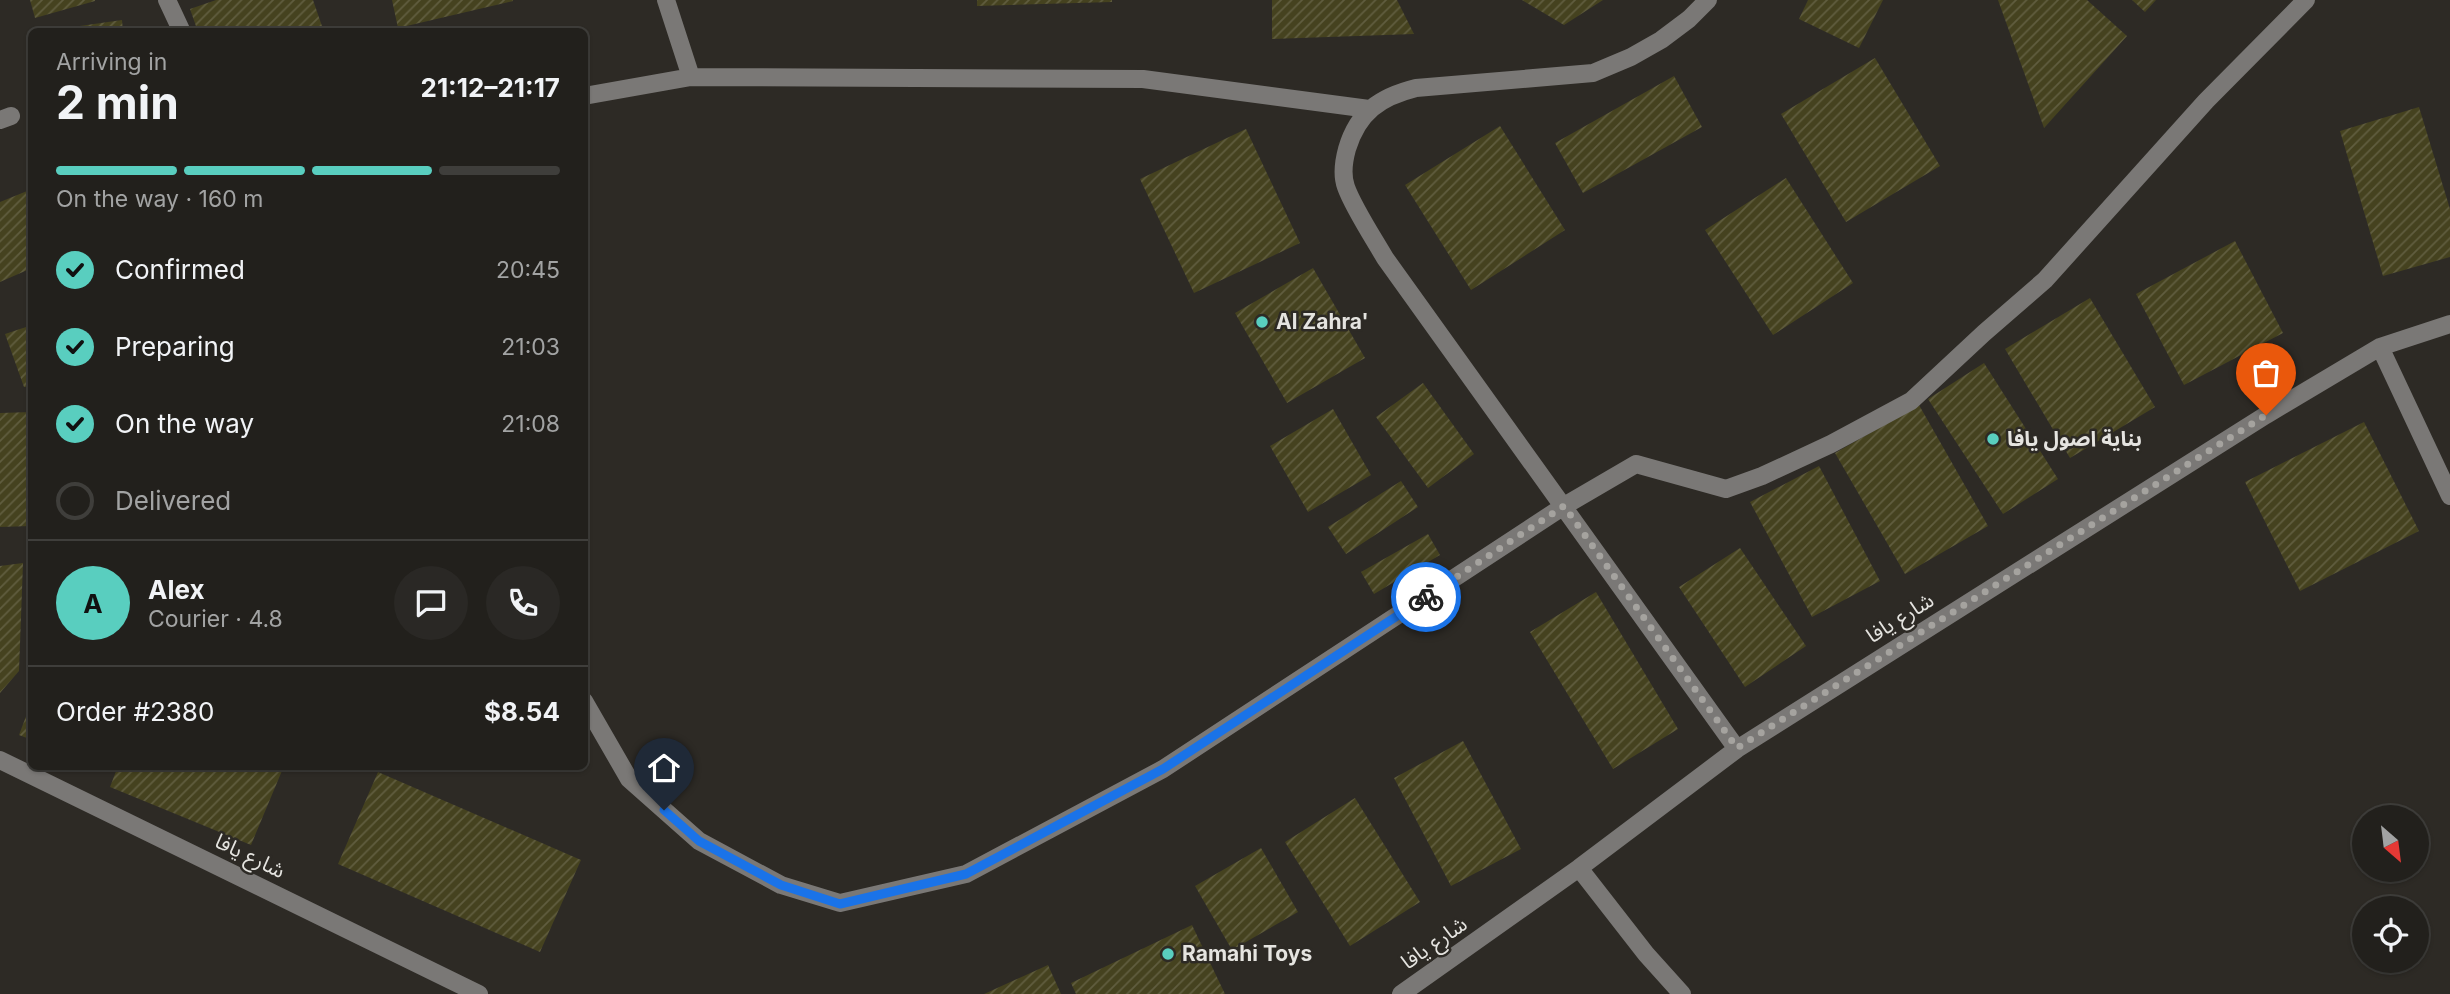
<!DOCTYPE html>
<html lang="en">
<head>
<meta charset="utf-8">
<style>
	:root { --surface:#22201c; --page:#2a2825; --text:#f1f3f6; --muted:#a2a3a3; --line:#3f3e3b; --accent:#59cebf }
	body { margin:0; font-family:Inter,"Noto Sans Arabic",sans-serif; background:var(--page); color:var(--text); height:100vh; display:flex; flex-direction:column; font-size:26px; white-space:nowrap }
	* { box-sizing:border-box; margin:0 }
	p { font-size:23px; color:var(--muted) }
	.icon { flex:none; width:38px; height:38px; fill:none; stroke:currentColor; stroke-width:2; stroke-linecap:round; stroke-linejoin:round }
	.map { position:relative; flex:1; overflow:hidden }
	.drawer { position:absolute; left:28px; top:28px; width:560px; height:742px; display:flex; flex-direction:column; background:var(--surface); border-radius:10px; box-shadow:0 2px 5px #0004,0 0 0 2px var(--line) }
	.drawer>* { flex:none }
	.needle { width:46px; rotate:152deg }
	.buttons { position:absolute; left:2352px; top:805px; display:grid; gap:14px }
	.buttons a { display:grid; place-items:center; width:77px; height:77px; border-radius:50%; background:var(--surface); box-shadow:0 2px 5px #0004,0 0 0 2px var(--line); font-size:35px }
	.pin { position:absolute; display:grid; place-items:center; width:60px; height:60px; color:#fff; margin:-72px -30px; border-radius:50% 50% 50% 0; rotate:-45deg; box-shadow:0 0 7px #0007 }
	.pin .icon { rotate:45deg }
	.courier { position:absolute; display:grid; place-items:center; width:70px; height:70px; margin:-35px; border:5px solid #1a73e8; border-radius:50%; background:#fff; color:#222; box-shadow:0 2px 9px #0007 }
	.overview em { font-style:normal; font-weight:700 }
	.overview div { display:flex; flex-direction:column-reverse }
	.overview { display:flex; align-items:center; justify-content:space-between; height:119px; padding:0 28px }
	h1 { font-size:46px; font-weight:700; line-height:52px }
	.bar { display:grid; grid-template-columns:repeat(4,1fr); gap:10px 7px; align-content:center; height:84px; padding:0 28px }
	.bar i { height:9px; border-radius:5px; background:var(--line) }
	.bar .on { background:var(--accent) }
	.bar p { grid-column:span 4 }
	.line { display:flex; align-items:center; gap:18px; padding:0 28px; border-top:2px solid var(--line) }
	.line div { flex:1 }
	.round { display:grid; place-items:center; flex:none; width:74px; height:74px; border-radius:37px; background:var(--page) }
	ol { padding:0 28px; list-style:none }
	li { display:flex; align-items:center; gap:21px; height:77px }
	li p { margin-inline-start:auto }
	li .icon { padding:7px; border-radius:50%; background:var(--accent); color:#111; stroke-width:4 }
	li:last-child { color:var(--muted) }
	li i { width:38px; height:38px; border:4px solid var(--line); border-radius:50% }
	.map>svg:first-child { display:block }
	.building { fill:url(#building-hatch) }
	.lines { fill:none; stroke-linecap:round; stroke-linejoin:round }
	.minor { stroke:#7a7876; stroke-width:18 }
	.done { stroke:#a5a39f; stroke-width:7; stroke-dasharray:0 12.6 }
	.route { stroke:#1a73e8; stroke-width:9 }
	.poi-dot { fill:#59cebf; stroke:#2d2a25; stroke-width:2.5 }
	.labels { text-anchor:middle; stroke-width:5; stroke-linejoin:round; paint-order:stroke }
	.poi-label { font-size:21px; font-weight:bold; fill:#e5e4e0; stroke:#2d2a25; text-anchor:start }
	.street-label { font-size:21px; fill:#e5e4e0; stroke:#2d2a25 }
</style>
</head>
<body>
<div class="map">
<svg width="2450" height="994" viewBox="0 0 2450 994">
	<defs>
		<pattern id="building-hatch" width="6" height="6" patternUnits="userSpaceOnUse" patternTransform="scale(1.75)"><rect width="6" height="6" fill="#45421f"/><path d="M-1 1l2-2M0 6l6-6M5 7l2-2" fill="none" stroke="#605d3f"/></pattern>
	</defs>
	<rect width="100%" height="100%" fill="#2d2a25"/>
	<path class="building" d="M30 0H95V1L35 18Z
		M216 0H313L324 32H198L190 9Z
		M392 0H513V1L398 28Z
		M977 0H1112V2L977 6Z
		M1272 0H1397L1414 34 1272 39Z
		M1522 0H1603L1564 25Z
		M1808 0H1883L1859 48 1799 19Z
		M1998 0H2087L2127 36 2044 128Z
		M2132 0H2156L2145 12Z
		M122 20 123 32H52V30Z
		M1875 58 1940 166 1846 222 1781 114Z
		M1674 76 1702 127 1583 193 1555 143Z
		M2419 107 2450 209V257L2383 276 2340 131Z
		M1500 126 1565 230 1471 290 1405 185Z
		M1246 129 1300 243 1194 293 1140 179Z
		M1786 178 1853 283 1773 335 1705 230Z
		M32 189V268L0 282V202Z
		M2235 241 2283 333 2184 385 2136 294Z
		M1313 268 1365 358 1287 403 1235 313Z
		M2090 298 2155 407 2070 458 2005 349Z
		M32 325V387H24L5 334Z
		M1984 363 2058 479 2003 514 1928 399Z
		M1423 383 1474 454 1428 488 1376 417Z
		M1919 405 1988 526 1905 574 1835 453Z
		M1333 409 1371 475 1308 512 1270 446Z
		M32 412V526L0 527V413Z
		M2364 422 2419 531 2300 591 2245 482Z
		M1819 466 1880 581 1812 617 1750 502Z
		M1401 481 1418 507 1346 554 1328 527Z
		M1428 534 1440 555 1374 594 1361 572Z
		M1740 548 1806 646 1745 687 1679 587Z
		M23 563 19 671 0 693V566Z
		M1596 592 1678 729 1613 769 1530 632Z
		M31 703H32V740L19 735Z
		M1463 741 1521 849 1451 886 1394 778Z
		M118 766H284L251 845 110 787Z
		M378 772 581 860 540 952 338 864Z
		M1355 798 1420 902 1350 946 1285 842Z
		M1261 848 1298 912 1232 950 1195 886Z
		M1192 925 1225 994H1076L1071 983Z
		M1048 965 1061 994H984Z"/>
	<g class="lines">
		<path class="minor" d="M167 0 182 32
			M666 0 691 77
			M1708 0 1689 19 1661 40 1631 57 1593 73 1416 88C1380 97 1358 112 1347 149 1344 160 1342 176 1346 187 1353 207 1374 239 1385 258L1737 749
			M584 96 691 77 1143 79 1369 109
			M0 120 11 116
			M2380 347 2450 496
			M584 701 629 779 699 841 781 885 840 903 966 874 1163 769 1564 506 1636 464 1726 489 1762 476 1831 444 1911 401 1984 333 2045 280 2206 101 2306 0
			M0 760 479 994
			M1579 868 1646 954 1682 994
			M1401 994 1579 868 1737 749 2266 415 2380 347 2450 324"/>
	</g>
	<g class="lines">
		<path class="done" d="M1426 597 1564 506 1737 748 2266 415"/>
		<path class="route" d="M664 810 699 841 781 885 840 904 966 874 1163 769 1426 597"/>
	</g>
	<g class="poi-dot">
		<circle cx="1262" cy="322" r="7"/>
		<circle cx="1993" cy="439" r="7"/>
		<circle cx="1168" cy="954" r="7"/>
	</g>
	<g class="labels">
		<g class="poi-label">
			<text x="1276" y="329">Al Zahra'</text>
			<text x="2007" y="446">بناية اصول يافا</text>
			<text x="1182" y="961">Ramahi Toys</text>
		</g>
		<g class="street-label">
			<text transform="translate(1900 618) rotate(-32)" y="7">شارع يافا</text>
			<text transform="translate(250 856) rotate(26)" y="7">شارع يافا</text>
			<text transform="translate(1434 943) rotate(-35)" y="7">شارع يافا</text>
		</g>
	</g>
</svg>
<div class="buttons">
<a><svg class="needle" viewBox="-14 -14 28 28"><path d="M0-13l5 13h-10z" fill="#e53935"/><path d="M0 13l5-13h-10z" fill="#a2a3a3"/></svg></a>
<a><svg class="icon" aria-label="locate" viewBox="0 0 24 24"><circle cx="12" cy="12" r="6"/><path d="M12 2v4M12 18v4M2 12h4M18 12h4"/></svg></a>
</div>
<div class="pin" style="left:2266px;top:415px;background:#ea580c"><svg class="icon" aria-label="bag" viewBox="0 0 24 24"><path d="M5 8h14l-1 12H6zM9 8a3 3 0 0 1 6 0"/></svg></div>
<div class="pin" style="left:664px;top:810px;background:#1f2937"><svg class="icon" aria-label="home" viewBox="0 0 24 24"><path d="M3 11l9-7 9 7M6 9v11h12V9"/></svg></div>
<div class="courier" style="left:1426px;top:597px"><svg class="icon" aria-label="bike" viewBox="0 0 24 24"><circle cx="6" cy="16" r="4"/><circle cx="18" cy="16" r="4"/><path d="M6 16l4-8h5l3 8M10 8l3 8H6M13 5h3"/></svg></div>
<section class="drawer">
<div class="overview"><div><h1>2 min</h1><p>Arriving in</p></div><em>21:12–21:17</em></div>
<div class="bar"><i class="on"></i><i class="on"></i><i class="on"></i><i></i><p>On the way · 160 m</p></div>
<ol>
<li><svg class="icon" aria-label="check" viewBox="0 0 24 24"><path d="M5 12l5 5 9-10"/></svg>Confirmed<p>20:45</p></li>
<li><svg class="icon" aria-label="check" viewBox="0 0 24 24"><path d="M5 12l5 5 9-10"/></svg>Preparing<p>21:03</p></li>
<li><svg class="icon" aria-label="check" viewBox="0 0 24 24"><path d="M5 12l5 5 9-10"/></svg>On the way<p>21:08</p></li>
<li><i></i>Delivered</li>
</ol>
<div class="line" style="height:126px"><b class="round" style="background:var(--accent);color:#111">A</b><div><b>Alex</b><p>Courier · 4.8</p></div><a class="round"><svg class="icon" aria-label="chat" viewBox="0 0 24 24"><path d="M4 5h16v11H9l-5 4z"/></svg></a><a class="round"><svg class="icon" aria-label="phone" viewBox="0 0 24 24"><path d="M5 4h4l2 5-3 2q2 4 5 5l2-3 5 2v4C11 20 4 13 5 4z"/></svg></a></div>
<div class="line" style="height:91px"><div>Order #2380</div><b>$8.54</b></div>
</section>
</div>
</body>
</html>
